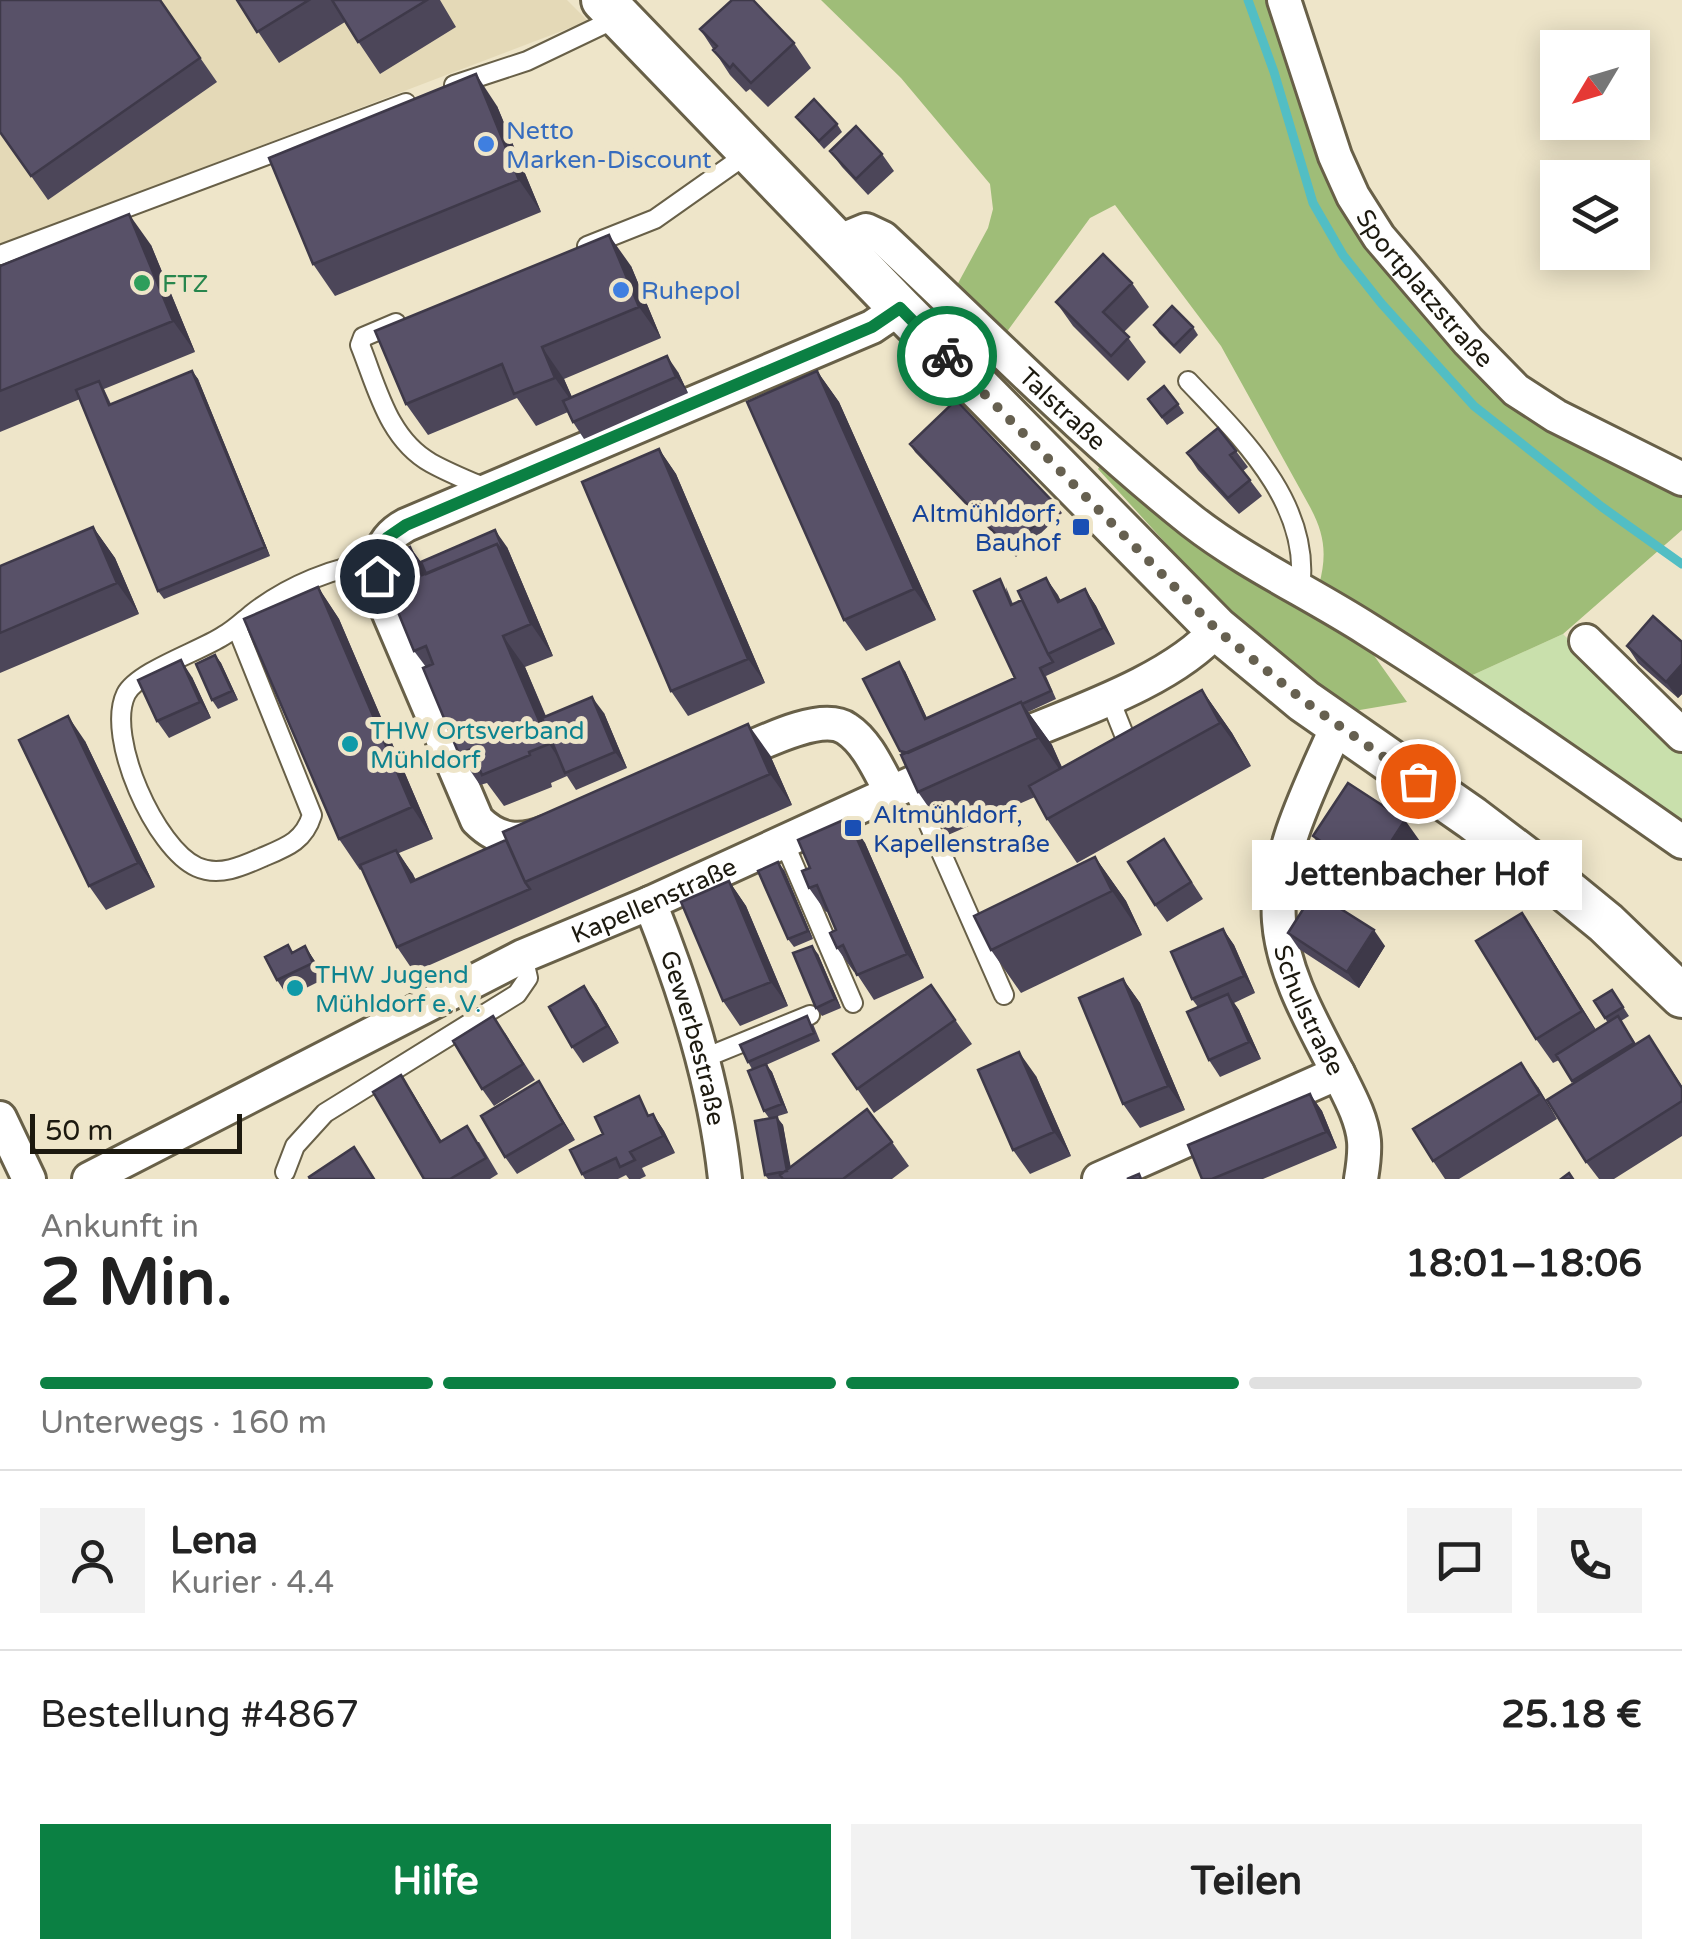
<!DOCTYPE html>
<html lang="de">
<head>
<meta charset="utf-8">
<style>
	:root { --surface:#fff; --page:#f2f2f2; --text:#222; --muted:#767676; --line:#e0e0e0; --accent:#0b8043 }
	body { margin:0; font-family:"Varela Round",sans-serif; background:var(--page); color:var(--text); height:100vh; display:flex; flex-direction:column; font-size:38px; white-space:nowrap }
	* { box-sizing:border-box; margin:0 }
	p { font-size:32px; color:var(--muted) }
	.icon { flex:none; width:55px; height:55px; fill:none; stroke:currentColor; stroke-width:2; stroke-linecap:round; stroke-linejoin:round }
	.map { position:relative; height:1179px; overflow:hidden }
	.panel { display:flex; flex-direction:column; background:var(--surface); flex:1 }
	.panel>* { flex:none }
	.needle { width:65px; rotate:232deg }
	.fabs { position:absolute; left:1540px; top:30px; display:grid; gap:20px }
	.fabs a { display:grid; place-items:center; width:110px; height:110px; border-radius:0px; background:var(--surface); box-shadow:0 5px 25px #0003; font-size:50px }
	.scale { position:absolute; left:30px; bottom:25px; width:212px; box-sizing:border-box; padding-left:10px; border:5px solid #1c190f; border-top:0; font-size:28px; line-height:35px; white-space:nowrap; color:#1c190f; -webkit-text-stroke:8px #eee5c9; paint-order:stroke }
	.pin { position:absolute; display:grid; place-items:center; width:85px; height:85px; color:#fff; margin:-42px; border:5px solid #fff; border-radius:50%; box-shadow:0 2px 10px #0007 }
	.courier { position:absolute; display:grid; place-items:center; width:100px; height:100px; margin:-50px; border:8px solid #0b8043; border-radius:50%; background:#fff; color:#222; box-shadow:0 2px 12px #0007 }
	.bubble { position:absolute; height:70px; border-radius:0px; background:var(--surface); box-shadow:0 5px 25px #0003; font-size:32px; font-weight:800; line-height:70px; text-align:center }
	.summary em { font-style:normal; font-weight:800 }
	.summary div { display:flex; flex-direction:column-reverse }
	.summary { display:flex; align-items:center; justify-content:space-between; height:170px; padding:0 40px }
	h1 { font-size:65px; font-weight:800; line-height:75px }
	.bar { display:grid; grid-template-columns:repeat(4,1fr); gap:15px 10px; align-content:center; height:120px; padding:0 40px }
	.bar i { height:12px; border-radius:8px; background:var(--line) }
	.bar .on { background:var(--accent) }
	.bar p { grid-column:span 4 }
	.line { display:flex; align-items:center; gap:25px; padding:0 40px; border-top:2px solid var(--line) }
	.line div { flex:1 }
	.round { display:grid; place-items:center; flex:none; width:105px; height:105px; border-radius:0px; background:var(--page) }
	.action { display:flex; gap:20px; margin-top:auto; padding:20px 40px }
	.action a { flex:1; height:115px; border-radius:0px; background:var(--accent); color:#fff; font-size:40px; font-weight:800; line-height:115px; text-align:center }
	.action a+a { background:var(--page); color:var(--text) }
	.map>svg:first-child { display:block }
	.built { fill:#e4d9b7 }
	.green { fill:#c9e0ac }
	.forest { fill:#9fbd78 }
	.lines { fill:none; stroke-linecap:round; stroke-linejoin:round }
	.stream { stroke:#52bec4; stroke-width:9 }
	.service-casing { stroke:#686048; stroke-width:22 }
	.minor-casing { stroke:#686048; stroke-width:38 }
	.tertiary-casing { stroke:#686048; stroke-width:48 }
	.service { stroke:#fff; stroke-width:18 }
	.minor { stroke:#fff; stroke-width:32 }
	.tertiary { stroke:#fff; stroke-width:42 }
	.wall { fill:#4c4659 }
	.shaded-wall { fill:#3e3949 }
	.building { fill:#585168; stroke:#3e3949; stroke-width:2.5 }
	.done { stroke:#666050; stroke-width:10; stroke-dasharray:0 18 }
	.route { stroke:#0b8043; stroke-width:12 }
	.shop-dot { fill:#3f7fe0; stroke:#eee5c9; stroke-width:4 }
	.leisure-dot { fill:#2e9e5b; stroke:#eee5c9; stroke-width:4 }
	.transit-dot { fill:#1a4fb4; stroke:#eee5c9; stroke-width:4 }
	.culture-dot { fill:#0f9aa8; stroke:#eee5c9; stroke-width:4 }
	.labels { text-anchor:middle; stroke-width:10; stroke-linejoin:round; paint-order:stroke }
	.shop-label { font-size:25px; fill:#366cbe; stroke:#eee5c9; text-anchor:start }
	.leisure-label { font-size:25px; fill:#27864d; stroke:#eee5c9; text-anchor:start }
	.street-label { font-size:25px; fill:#1c190f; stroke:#eee5c9 }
	.transit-label { font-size:25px; fill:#164399; stroke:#eee5c9; text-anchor:end }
	.culture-label { font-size:25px; fill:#0d838f; stroke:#eee5c9; text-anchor:start }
</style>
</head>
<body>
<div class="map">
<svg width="1682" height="1179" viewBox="0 0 1682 1179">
	<rect width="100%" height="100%" fill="#eee5c9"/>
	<path class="built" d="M0 0H567L588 21 0 245Z"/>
	<path class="green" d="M1563 634 1682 752V829L1466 678Z"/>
	<path class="forest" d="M821 0H1275L1325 156 1446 331 1682 488V530L1563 634 1466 678 1319 585C1327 555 1325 535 1310 507L1221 346 1115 205 1090 218 1006 333 956 287 988 228 993 209 990 184 901 78Z
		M1103 462 1358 633 1407 702 1348 712 1275 652 1213 595 1098 469Z"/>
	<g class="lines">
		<path class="stream" d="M1248 0 1274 72 1313 203 1343 255 1381 303 1474 406 1602 507 1682 564"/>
		<defs>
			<path id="service" d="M454 85 527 61 619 17
				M587 246 655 219 750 152
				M0 255 406 103
				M396 323 363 337 360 345C377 387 388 439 431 463 449 473 469 481 488 489
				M1188 381C1241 437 1312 504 1300 589
				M237 628 312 815C304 841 287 847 263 857 243 866 219 877 197 867 156 849 105 737 126 694 137 672 200 651 223 636 234 630 243 621 253 613 288 586 335 566 379 562
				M1109 697 1131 752
				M911 784 1004 995
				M784 842 853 1003
				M702 1059 810 1015
				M285 1172 295 1146 325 1113 517 994 528 978 523 956"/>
			<g id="minor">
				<path id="s1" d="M1284 0 1335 156 1353 196 1379 237 1468 341 1516 390 1556 416 1682 479"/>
				<path id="s2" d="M837 242 866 230 883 238C985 333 1083 434 1192 521 1246 563 1309 592 1367 629 1474 696 1578 769 1682 842"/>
				<path d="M1586 641 1682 735"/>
				<path id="s3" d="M1337 726C1311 787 1274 853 1279 921 1283 976 1316 1029 1340 1077 1350 1097 1362 1119 1364 1141 1365 1154 1363 1167 1361 1179"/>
				<path d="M998 745C1064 716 1171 683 1217 629"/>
				<path d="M723 760C752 748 820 710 847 729 868 743 879 771 891 792"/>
				<path d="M548 832C520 843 499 842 477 820L384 602C376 571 374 542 406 525L872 327 900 308"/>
				<path id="s4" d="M650 903C685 991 715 1084 725 1179"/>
				<path d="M0 1118 29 1179"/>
				<path id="s5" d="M89 1179 523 956 650 903 912 783"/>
				<path d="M1099 1179 1338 1073"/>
			</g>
			<path id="tertiary" d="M603 0 900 308 1217 629 1304 701 1472 818 1551 878 1606 923 1682 996"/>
		</defs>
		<use href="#service" class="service-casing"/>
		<use href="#minor" class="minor-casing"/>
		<use href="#tertiary" class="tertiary-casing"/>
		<use href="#service" class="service"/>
		<use href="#minor" class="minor"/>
		<use href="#tertiary" class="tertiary"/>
	</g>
	<path class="wall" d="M160 0 217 82 48 200 0 132Z
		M237 0H440L456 27 380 74 345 22 279 63Z
		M700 29 794 43 811 68 768 107 750 89 746 92 730 75Z
		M497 106 541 212 335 296 313 264Z
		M796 117 837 124 842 132 824 149Z
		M830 151 882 154 894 171 868 195 842 167Z
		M151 245 195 352 104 389 111 404 192 371 198 379 270 556 164 599 158 591 80 399 0 432V266Z
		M631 266 661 338 564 379 572 397 678 372 688 393 584 439 573 422 568 412 536 426 517 398 428 435 406 404Z
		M1132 283 1149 307 1124 332 1146 362 1128 381 1073 326 1056 302Z
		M1154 325 1193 327 1198 335 1180 354 1159 333Z
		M817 371 839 402 936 620 866 651 844 620Z
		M1148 399 1178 404 1184 413 1167 425Z
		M910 444 1056 505 1062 513 1016 557 915 452Z
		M659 449 676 474 765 683 688 716 671 691Z
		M1236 451 1248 467 1243 471 1262 496 1239 514 1198 470 1187 453Z
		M93 527 115 558 139 614 0 673V566Z
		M410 547 421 562 507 547 553 656 525 667 546 716 604 713 627 768 576 790 567 776 551 783 552 787 504 806 487 783 480 785 459 754 426 667 414 651Z
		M1046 578 1061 601 1085 589 1096 606 1115 644 1046 676 1056 699 1028 712 1052 745 1062 767 1202 690 1232 733 1251 766 1077 863 1047 819 1035 797 948 835 918 792 900 751 905 671 927 718 1015 678 1006 587 1013 604 1022 600Z
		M318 587 339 619 433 839 399 853 416 880 770 755 792 805 414 972 397 947 362 869 360 870 339 839Z
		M1627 646 1682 694 1678 698 1638 663Z
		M215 655 221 663 238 700 218 709 212 700Z
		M192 677 211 718 169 738 157 721Z
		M85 741 155 887 106 910 89 886Z
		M848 818 865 843 924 978 874 1000 855 971 854 972 837 948 836 930 828 911 826 912 809 888 810 868Z
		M1313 836 1422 844 1386 898 1330 861Z
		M1164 839 1203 899 1167 922 1155 905Z
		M1095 857 1126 901 1142 935 1021 993 991 950Z
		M784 870 813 939 794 947 788 939Z
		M729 881 746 906 788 1006 740 1026 723 1001Z
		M1522 913 1538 937 1596 1030 1608 1023 1594 1001 1612 990 1629 1016 1621 1021 1636 1044 1649 1036 1682 1086V1136L1614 1179H1599L1586 1162 1574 1084 1559 1060 1553 1063 1536 1039Z
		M1223 929 1234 945 1255 993 1234 1003 1239 1010 1261 1059 1220 1077 1209 1060 1198 1007 1192 999Z
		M1288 933 1385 946 1359 988 1299 949Z
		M305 946 316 963 324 979 288 997 277 980 293 952Z
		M818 954 841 1008 822 1016 816 1008Z
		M1123 979 1140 1003 1185 1110 1140 1128 1123 1104Z
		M931 985 972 1044 874 1113 833 1054Z
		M596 1003 619 1043 583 1063 572 1047Z
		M813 1024 820 1041 766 1065 772 1072 788 1113 775 1117 783 1125 790 1167 892 1142 909 1166 892 1179H768L765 1175 769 1118 764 1111 752 1069 748 1062Z
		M505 1033 535 1080 494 1106 482 1089Z
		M1036 1076 1071 1156 1030 1174 1013 1150Z
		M539 1081 575 1140 517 1174 505 1157Z
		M1538 1087 1557 1119 1459 1179H1445L1433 1161Z
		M412 1092 441 1141 479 1142 498 1174 490 1179H424Z
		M1310 1094 1322 1111 1337 1148 1263 1179H1202Z
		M653 1114 664 1131 675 1153 642 1168 646 1176 640 1179H629L626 1175 618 1179H585L582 1174Z"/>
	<path class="shaded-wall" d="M476 74 497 106 541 212 519 180Z
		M129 214 151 245 195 352 173 321Z
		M609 235 631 266 661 338 639 307Z
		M542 347 564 379 577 409 555 378Z
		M667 356 678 372 688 393 676 377Z
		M192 371 198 379 270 556 265 547Z
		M817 371 839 402 936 620 914 589Z
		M659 449 676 474 765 683 748 659Z
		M93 527 115 558 139 614 117 583Z
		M495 530 507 547 553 656 531 624 497 544Z
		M410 547 432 578 422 575Z
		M1046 578 1058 595 1069 618 1058 602Z
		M318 587 339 619 433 839 412 807Z
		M1085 589 1096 606 1115 644 1103 628Z
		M503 636 525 667 570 775 549 744Z
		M215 655 221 663 238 700 232 691Z
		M181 660 192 677 211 718 200 702Z
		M899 662 905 671 931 727 925 719Z
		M1682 664V694L1678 698 1666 682Z
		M1202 690 1232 733 1251 766 1220 723Z
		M592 697 604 713 627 768 615 752Z
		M1021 702 1052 745 1068 782 1038 738Z
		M68 716 85 741 155 887 138 863Z
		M748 724 770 755 792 805 770 774Z
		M848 818 865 843 924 978 907 954Z
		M1405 820 1422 844 1386 898 1370 874Z
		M396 850 413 874 427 906 411 882Z
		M1095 857 1126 901 1142 935 1112 891Z
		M778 862 784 870 813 939 808 931Z
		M729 881 746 906 788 1006 771 982Z
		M1522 913 1538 937 1599 1035 1582 1011Z
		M1223 929 1234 945 1255 993 1244 976Z
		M1374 930 1385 946 1359 988 1347 972Z
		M305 946 316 963 324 979 313 963Z
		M812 946 818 954 841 1008 835 999Z
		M1123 979 1140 1003 1185 1110 1168 1086Z
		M584 986 596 1003 619 1043 607 1026Z
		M1228 994 1239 1010 1261 1059 1249 1042Z
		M1019 1052 1036 1076 1071 1156 1054 1132Z
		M1521 1063 1538 1087 1557 1119 1540 1094Z
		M766 1064 772 1072 788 1113 782 1104Z
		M401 1075 412 1092 452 1158 440 1142Z
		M539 1081 550 1098 575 1140 563 1123Z
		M1310 1094 1322 1111 1337 1148 1326 1132Z
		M653 1114 664 1131 675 1153 663 1136Z
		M777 1117 783 1125 793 1179 787 1171Z"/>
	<path class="building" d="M0 0H160L200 58 31 176 0 132Z
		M237 0H309L257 32Z
		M332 0H427L358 42Z
		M732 0H753L794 43 751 83 733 64 730 68 713 50 717 46 700 29Z
		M476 74 519 180 313 264 269 158Z
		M814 99 837 124 819 141 796 117Z
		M856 126 882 154 856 179 830 151Z
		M129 214 173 321 0 391V266Z
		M609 235 639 307 542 347 555 378 514 394 502 364 406 404 375 331Z
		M1103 254 1132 283 1103 312 1129 337 1111 356 1056 302Z
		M1172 306 1193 327 1174 346 1154 325Z
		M667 356 676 377 573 422 563 401Z
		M192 371 265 547 158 591 76 390 99 381 109 405Z
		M817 371 914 589 844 620 747 402Z
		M1164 386 1178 404 1162 417 1148 399Z
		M956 400 1056 505 1010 549 910 444Z
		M1218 428 1236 451 1230 455 1250 480 1228 498 1187 453Z
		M659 449 748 659 671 691 582 482Z
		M93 527 117 583 0 633V566Z
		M495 530 507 559 497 544 426 574 421 562Z
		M497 544 531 624 503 636 549 744 529 752 530 755 482 775 471 749 459 754 423 668 433 664 426 646 414 651 377 561 410 547 422 575Z
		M1046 578 1058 602 1085 589 1103 628 1048 654 1018 591Z
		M1000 579 1011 605 1022 600 1048 654 1053 662 1040 668 1051 691 1022 704 1021 702 908 753 900 751 863 679 899 662 925 719 1015 678 974 591Z
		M318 587 412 807 339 839 244 619Z
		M1653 616 1682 642V664L1666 682 1627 646Z
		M215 655 232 691 212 700 196 664Z
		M181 660 200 702 157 721 138 680Z
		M1202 690 1220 723 1047 819 1029 786Z
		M592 697 615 752 565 773 542 718Z
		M1021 702 1038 738 918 792 901 755Z
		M68 716 138 863 89 886 19 740Z
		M748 724 770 774 525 882 503 832Z
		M1348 783 1405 820 1370 874 1313 836Z
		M848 818 907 954 857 975 843 945 837 948 830 933 836 930 817 885 809 888 802 871 810 868 798 840Z
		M1164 839 1191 882 1155 905 1128 862Z
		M506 840 525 882 530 889 397 947 360 865 396 850 411 882Z
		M1095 857 1112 891 991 950 974 916Z
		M778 862 808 931 788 939 758 871Z
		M729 881 771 982 723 1001 681 902Z
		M1314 892 1374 930 1347 972 1288 933Z
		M1522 913 1582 1011 1536 1039 1476 941Z
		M1223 929 1244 976 1192 999 1171 952Z
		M288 945 292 953 305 946 313 963 277 980 265 957Z
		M812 946 835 999 816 1008 793 953Z
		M1123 979 1168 1086 1123 1104 1079 998Z
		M931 985 955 1020 857 1089 833 1054Z
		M584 986 607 1026 572 1047 549 1007Z
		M1612 990 1623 1007 1605 1018 1594 1001Z
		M1228 994 1249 1042 1209 1060 1187 1012Z
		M493 1016 523 1064 482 1089 453 1041Z
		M807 1016 814 1033 748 1062 740 1045Z
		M1618 1016 1634 1043 1572 1081 1556 1055Z
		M1649 1036 1682 1088V1101L1586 1162 1547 1100Z
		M1019 1052 1054 1132 1013 1150 978 1070Z
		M1521 1063 1540 1094 1433 1161 1413 1129Z
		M766 1064 782 1104 764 1111 748 1071Z
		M401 1075 440 1142 467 1126 486 1158 450 1179H424L373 1092Z
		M539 1081 563 1123 505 1157 481 1116Z
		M1310 1094 1326 1132 1212 1179H1202L1188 1145Z
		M639 1096 648 1116 653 1114 663 1136 630 1152 635 1160 620 1167 616 1158 582 1174 570 1150 603 1134 595 1117Z
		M867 1109 892 1142 843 1179H783L780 1175Z
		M777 1117 787 1171 765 1175 755 1121Z
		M354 1147 374 1179H310L309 1177Z
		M1569 1173 1573 1179H1561Z
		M1139 1174 1141 1179H1127Z"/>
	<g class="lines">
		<path class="done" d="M947 356 1217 630 1304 701 1418 781"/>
		<path class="route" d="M377 576 387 538 406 525 872 327 900 308 947 356"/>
	</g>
	<g class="shop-dot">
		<circle cx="486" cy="144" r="10"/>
		<circle cx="621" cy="290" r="10"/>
	</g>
	<circle class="leisure-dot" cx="142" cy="283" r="10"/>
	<g class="transit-dot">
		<rect x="1071" y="517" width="20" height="20" rx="5"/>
		<rect x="843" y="818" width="20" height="20" rx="5"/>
	</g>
	<g class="culture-dot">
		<circle cx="350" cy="744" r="10"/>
		<circle cx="295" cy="988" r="10"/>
	</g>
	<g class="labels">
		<g class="shop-label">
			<text x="506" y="139">Netto<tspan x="506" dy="29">Marken-Discount</tspan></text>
			<text x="641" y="299">Ruhepol</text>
		</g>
		<g class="leisure-label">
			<text x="162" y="292">FTZ</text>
		</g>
		<g class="street-label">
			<text dy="9" stroke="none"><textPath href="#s1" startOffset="325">Sportplatzstraße</textPath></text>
			<text dy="9" stroke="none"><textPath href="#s2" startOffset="298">Talstraße</textPath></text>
			<text dy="9" stroke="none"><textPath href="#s5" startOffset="630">Kapellenstraße</textPath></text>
			<text dy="9" stroke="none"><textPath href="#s3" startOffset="300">Schulstraße</textPath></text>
			<text dy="9" stroke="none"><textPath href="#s4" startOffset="142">Gewerbestraße</textPath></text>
		</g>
		<g class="transit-label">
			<text x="1061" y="522">Altmühldorf,<tspan x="1061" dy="29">Bauhof</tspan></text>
			<text x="873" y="823" text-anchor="start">Altmühldorf,<tspan x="873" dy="29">Kapellenstraße</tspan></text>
		</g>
		<g class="culture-label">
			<text x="370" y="739">THW Ortsverband<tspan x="370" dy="29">Mühldorf</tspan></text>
			<text x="315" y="983">THW Jugend<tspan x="315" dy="29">Mühldorf e. V.</tspan></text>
		</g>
	</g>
</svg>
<div class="fabs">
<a><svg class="needle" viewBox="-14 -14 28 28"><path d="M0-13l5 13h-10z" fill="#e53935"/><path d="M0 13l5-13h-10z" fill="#767676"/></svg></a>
<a><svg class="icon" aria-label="layers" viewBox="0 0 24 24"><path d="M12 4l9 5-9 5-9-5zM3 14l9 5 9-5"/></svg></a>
</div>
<div class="scale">50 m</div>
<div class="pin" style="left:1418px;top:781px;background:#ea580c"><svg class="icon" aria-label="bag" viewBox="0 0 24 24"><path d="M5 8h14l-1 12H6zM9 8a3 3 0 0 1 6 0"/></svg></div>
<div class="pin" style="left:377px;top:576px;background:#1f2937"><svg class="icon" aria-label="home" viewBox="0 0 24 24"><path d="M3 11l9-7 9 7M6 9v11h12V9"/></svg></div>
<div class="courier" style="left:947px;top:356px"><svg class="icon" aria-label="bike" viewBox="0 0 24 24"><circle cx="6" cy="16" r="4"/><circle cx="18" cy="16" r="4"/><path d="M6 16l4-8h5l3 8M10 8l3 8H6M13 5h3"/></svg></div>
<div class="bubble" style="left:1252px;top:840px;width:330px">Jettenbacher Hof</div>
</div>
<section class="panel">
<div class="summary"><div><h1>2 Min.</h1><p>Ankunft in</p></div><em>18:01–18:06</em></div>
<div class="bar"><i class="on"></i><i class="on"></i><i class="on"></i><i></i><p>Unterwegs · 160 m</p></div>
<div class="line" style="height:180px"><a class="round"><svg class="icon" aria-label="person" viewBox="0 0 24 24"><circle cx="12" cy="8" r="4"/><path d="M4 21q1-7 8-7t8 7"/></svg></a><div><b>Lena</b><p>Kurier · 4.4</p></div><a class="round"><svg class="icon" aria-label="chat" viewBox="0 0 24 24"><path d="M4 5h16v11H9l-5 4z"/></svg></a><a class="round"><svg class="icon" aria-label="phone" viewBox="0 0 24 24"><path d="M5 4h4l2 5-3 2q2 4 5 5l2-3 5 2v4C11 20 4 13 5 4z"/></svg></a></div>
<div class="line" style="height:130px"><div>Bestellung #4867</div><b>25.18 €</b></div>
<div class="action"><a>Hilfe</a><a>Teilen</a></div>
</section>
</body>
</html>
